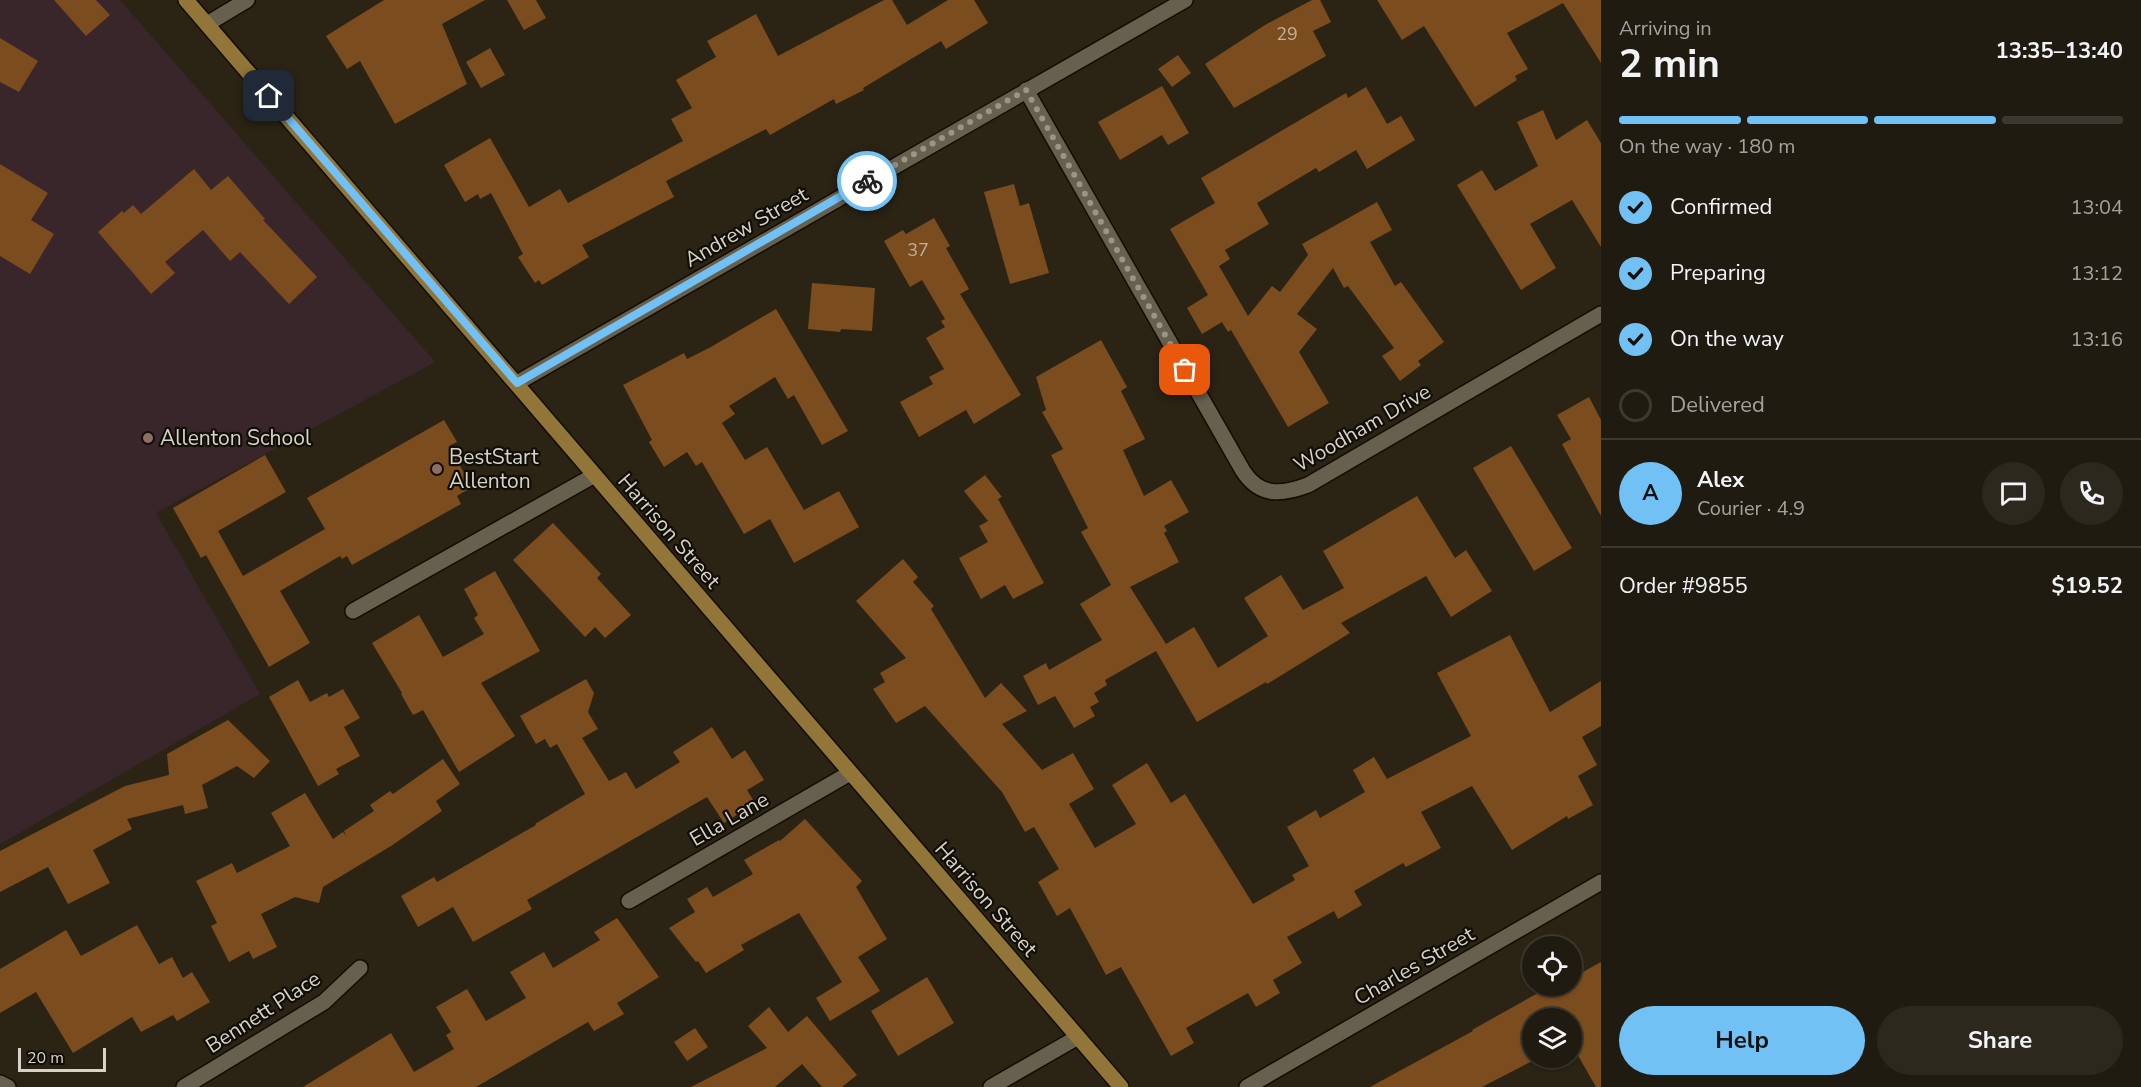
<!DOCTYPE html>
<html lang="en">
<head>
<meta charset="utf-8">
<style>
	:root { --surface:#201b10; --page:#2d281e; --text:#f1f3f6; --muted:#a2a19f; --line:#3d3930; --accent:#72c1f5 }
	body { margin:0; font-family:"Nunito Sans",sans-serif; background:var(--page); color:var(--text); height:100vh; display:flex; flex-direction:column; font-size:22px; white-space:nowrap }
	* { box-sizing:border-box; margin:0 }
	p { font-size:20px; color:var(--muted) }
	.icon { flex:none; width:33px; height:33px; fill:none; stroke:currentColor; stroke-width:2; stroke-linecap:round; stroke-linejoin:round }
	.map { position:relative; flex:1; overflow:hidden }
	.sheet { display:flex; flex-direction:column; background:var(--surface); width:540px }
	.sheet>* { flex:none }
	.controls { position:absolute; left:1522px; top:936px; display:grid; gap:12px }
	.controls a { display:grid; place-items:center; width:60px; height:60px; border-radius:50%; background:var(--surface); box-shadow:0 2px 4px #0004,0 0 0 2px var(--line); font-size:30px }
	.scale { position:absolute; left:18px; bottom:15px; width:88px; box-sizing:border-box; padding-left:6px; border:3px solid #d6d2c8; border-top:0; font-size:16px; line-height:21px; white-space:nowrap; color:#d6d2c8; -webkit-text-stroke:4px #110e07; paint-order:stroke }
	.pin { position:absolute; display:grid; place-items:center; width:51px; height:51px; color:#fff; margin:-26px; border-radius:12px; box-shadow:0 3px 9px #0006 }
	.courier { position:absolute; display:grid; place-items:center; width:60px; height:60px; margin:-30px; border:4px solid #72c1f5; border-radius:50%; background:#fff; color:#222; box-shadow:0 2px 8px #0007 }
	.headline em { font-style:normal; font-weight:700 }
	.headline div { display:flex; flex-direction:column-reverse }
	.headline { display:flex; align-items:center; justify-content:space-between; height:102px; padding:0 18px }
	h1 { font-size:39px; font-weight:700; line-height:45px }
	.bar { display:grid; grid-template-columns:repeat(4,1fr); gap:9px 6px; align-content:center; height:72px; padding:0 18px }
	.bar i { height:8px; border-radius:4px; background:var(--line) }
	.bar .active { background:var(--accent) }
	.bar p { grid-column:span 4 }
	.line { display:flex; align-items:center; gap:15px; padding:0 18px; border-top:2px solid var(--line) }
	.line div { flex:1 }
	.round { display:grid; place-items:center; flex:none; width:63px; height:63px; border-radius:32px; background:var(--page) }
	ol { padding:0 18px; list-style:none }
	li { display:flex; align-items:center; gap:18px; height:66px }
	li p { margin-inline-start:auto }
	li .icon { padding:6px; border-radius:50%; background:var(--accent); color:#111; stroke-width:4 }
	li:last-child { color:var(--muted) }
	li i { width:33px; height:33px; border:3px solid var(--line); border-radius:50% }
	.button { display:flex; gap:12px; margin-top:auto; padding:12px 18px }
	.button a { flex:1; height:69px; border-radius:36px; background:var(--accent); color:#111; font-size:24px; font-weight:700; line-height:69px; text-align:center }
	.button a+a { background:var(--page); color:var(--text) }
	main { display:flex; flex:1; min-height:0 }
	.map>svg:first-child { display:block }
	.education { fill:#39262b }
	.building { fill:#7b4c1d }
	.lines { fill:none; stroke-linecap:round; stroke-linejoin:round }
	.street-casing { stroke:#130d02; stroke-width:18 }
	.secondary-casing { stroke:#130d02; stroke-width:18 }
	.street { stroke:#68604f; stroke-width:15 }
	.secondary { stroke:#927538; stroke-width:15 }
	.done { stroke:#9a9589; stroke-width:6; stroke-dasharray:0 10.8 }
	.route { stroke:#72c1f5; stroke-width:8 }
	.education-dot { fill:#8d6e63; stroke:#110e07; stroke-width:2 }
	.labels { text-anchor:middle; stroke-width:4.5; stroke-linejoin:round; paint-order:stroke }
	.number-label { font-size:18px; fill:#bfb09d }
	.street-label { font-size:21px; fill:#d6d2c8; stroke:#110e07 }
	.poi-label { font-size:21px; fill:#d6d2c8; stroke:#110e07; text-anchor:start }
</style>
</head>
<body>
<main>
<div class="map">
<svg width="1601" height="1087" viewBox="0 0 1601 1087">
	<rect width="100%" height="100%" fill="#2b2415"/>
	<path class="education" d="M0 0H120L435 362 156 513 260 694 0 844Z"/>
	<path class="building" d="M54 0H96L110 15 86 36Z
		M384 0H485L442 24 467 84 395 124 360 61 347 69 326 36Z
		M507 0H536L546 18 524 30Z
		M884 0H892L907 25 948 0H974L988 23 946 49 941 41 863 88 864 90 836 104 834 99 770 135 766 129 666 181 674 197 582 245 589 257 542 285 539 280 535 283 518 257 523 254 491 193 480 199 478 194 465 202 444 165 490 138 529 207 560 189 568 203 683 141 671 119 692 108 676 80 716 57 707 41 756 14 778 56Z
		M1312 0H1320L1331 22 1313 31 1326 56 1234 108 1205 64 1265 25Z
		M1377 0H1601V63L1563 3 1507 33 1528 69 1515 76 1517 80 1475 107 1424 26 1402 40Z
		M0 38 38 61 19 92 0 82Z
		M490 48 505 75 481 88 466 62Z
		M1178 55 1191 73 1172 87 1158 69Z
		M1162 86 1189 133 1168 145 1162 135 1120 160 1098 122Z
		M1366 87 1387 124 1401 116 1415 140 1367 169 1356 150 1319 172 1316 168 1257 203 1269 224 1225 250 1230 259 1219 266 1248 316 1272 286 1280 292 1308 255 1302 244 1377 202 1392 230 1370 242 1395 286 1401 282 1444 342 1418 361 1421 365 1400 381 1382 356 1394 348 1348 286 1344 288 1333 268 1297 314 1317 329 1299 352 1329 403 1288 427 1231 330 1228 332 1222 322 1202 334 1187 308 1208 295 1170 229 1215 203 1201 178 1346 93 1348 98Z
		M1543 110 1556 140 1587 120 1601 143V247L1572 200 1530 224 1556 268 1521 290 1457 185 1482 170 1495 191 1538 166 1517 122Z
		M0 164 48 193 31 220 54 234 30 274 0 256Z
		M194 169 211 190 228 176 265 219 263 220 317 277 289 304 240 252 230 261 203 230 165 262 175 273 151 294 98 232 122 211 124 213 133 205 141 214Z
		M1014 184 1020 206 1029 203 1049 273 1010 284 984 192Z
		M934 218 950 246 946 248 969 289 960 294 1021 395 974 424 966 410 919 437 900 402 933 384 929 377 944 369 926 338 945 327 941 321 945 319 922 280 910 287 884 241 903 230 906 234Z
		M812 283 875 288 872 331 841 329 840 332 808 329Z
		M776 309 848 431 822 445 794 395 788 399 775 377 729 406 735 414 722 423 745 460 767 447 804 510 839 491 859 527 794 563 770 519 744 534 702 462 696 466 687 452 664 467 649 442 652 440 623 385 684 353 687 359 709 348Z
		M1101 340 1127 387 1121 391 1145 439 1123 450 1144 496 1171 480 1189 512 1164 526 1167 531 1164 533 1179 562 1130 587 1166 644 1194 627 1218 668 1268 636 1244 598 1281 575 1303 610 1344 588 1323 551 1417 496 1455 558 1466 550 1492 591 1451 617 1426 576 1341 623 1350 633 1267 684 1266 682 1197 722 1156 651 1105 680 1107 685 1094 693 1099 702 1090 707 1095 716 1074 728 1055 696 1038 705 1023 676 1046 663 1049 670 1102 640 1080 604 1111 585 1081 532 1088 528 1051 455 1063 449 1042 412 1046 410 1036 377Z
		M1589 397 1601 420V516L1562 444 1571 439 1557 415Z
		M444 420 457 442 449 446 472 487 457 496 461 504 352 565 347 556 342 559 340 556 280 591 310 643 269 667 206 555 201 558 173 508 265 455 286 492 218 531 243 576 325 529 307 498Z
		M1511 446 1572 548 1534 571 1473 468Z
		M985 475 1002 497 998 499 1044 583 1013 599 1005 585 981 599 959 558 988 542 979 526 988 521 964 491Z
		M553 523 601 574 597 578 631 615 605 638 595 627 585 637 513 560Z
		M903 559 918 577 913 582 934 606 931 609 985 698 1001 683 1027 711 1002 724 1042 770 1073 753 1094 789 1069 804 1095 848 1136 824 1112 785 1147 763 1171 803 1185 794 1253 904 1295 880 1292 875 1309 866 1287 827 1316 810 1320 818 1365 792 1353 770 1374 757 1387 779 1471 736 1437 673 1510 635 1550 712 1601 681V726L1582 737 1597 765 1578 776 1593 805 1568 819 1567 816 1512 850 1472 786 1421 812 1441 848 1406 867 1403 863 1354 891 1362 905 1338 919 1334 911 1287 937 1302 963 1273 980 1280 993 1256 1007 1248 993 1186 1028 1194 1043 1171 1056 1121 967 1106 975 1070 908 1057 916 1038 882 1059 869 1034 827 1025 832 1002 792 925 706 896 723 873 689 885 682 880 673 906 658 856 601Z
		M495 571 540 651 481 683 515 736 459 772 423 710 413 715 401 694 402 693 372 643 419 615 443 657 484 634 474 618 478 615 464 589Z
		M586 679 594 693 588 712 598 729 582 738 609 781 626 772 636 789 680 762 673 752 712 727 732 759 745 750 764 780 747 790 755 803 724 823 707 797 527 900 532 909 473 942 453 907 418 927 401 896 434 877 437 882 536 825 535 824 585 794 557 744 550 748 545 739 536 744 520 716Z
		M298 680 310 702 327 693 329 697 343 689 360 718 344 727 360 756 336 769 339 774 318 786 269 697Z
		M228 720 270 761 254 778 237 766 202 785 208 808 185 814 183 805 127 819 132 829 93 850 110 883 68 904 48 867 0 892V851L125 786 169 775 167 754Z
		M443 759 460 784 436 801 442 811 391 846 323 887 319 903 295 897 261 914 277 947 253 959 249 951 229 962 211 926 217 923 196 881 232 863 237 873 290 846 271 813 305 793 333 839 343 832 346 836 344 831 374 811 370 805 390 791 393 794Z
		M805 819 862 881 856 887 887 939 858 957 880 991 830 1021 816 998 842 982 799 913 741 945 744 950 706 973 698 961 696 962 669 928 695 912 687 899 707 887 713 897 753 874 744 860 779 840 780 841Z
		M617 918 659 977 617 1003 624 1014 594 1031 588 1022 476 1087H303L391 1033 414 1072 454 1049 446 1035 451 1032 436 1007 467 989 486 1021 526 998 510 972 544 952 553 968 600 940 594 932Z
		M137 925 159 964 172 957 183 978 192 972 210 1002 177 1021 173 1015 141 1032 132 1017 73 1053 36 992 0 1013V969L66 930 81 956Z
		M1601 962V1087H1596L1576 1052 1572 1055V1018H1533V1058H1538L1482 1087H1370L1473 1031 1472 1030 1545 989 1547 992 1559 986H1572V978Z
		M927 977 954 1023 898 1056 871 1011Z
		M769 1007 788 1032 807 1016 857 1075 842 1087H822L802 1064 775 1087H691L767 1048 748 1026Z
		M695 1028 708 1047 687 1061 674 1042Z"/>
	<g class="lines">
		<defs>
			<path id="street" d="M207 24 247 0
				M1026 90 1243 471C1260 497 1281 495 1308 485L1601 314
				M517 383 1185 0
				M353 611 593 476
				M629 901 850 773
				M0 1083 8 1087
				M184 1087 324 1002 360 968
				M991 1087 1078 1037
				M1247 1087 1601 882"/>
			<path id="secondary" d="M186 0 1121 1087"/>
		</defs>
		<use href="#street" class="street-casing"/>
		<use href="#secondary" class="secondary-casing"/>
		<use href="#street" class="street"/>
		<use href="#secondary" class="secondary"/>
	</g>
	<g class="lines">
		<path class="done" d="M867 181 1026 90 1185 370"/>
		<path class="route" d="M269 96 517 383 867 181"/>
	</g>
	<g class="education-dot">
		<circle cx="148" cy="438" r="6"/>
		<circle cx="437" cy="469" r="6"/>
	</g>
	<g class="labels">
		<g class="number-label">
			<text x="1287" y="40">29</text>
			<text x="918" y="256">37</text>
		</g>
		<g class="street-label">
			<text transform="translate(746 227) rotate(-30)" y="7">Andrew Street</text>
			<text transform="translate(1362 428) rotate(-30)" y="7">Woodham Drive</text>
			<text transform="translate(669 531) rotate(49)" y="7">Harrison Street</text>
			<text transform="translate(729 819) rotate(-30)" y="7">Ella Lane</text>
			<text transform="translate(986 899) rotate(49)" y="7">Harrison Street</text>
			<text transform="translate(1414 966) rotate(-30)" y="7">Charles Street</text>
			<text transform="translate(263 1012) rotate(-33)" y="7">Bennett Place</text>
		</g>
		<g class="poi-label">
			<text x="160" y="445">Allenton School</text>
			<text x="449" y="464">BestStart<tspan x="449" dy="24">Allenton</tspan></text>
		</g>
	</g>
</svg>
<div class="controls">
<a><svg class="icon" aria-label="locate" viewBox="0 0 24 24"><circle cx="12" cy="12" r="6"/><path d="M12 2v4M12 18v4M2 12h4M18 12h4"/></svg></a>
<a><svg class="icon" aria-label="layers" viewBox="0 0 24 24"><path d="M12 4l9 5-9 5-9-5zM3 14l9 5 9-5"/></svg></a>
</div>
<div class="scale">20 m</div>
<div class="pin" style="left:1185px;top:370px;background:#ea580c"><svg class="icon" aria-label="bag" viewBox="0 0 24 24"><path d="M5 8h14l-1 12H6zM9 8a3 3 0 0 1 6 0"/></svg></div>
<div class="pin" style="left:269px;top:96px;background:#1f2937"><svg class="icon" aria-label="home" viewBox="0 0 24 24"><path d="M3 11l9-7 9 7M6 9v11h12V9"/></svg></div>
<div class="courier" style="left:867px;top:181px"><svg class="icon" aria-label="bike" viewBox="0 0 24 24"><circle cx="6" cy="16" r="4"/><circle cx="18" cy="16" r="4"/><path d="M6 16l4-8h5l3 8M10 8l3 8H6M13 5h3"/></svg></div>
</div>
<section class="sheet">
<div class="headline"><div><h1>2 min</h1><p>Arriving in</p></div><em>13:35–13:40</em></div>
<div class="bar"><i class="active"></i><i class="active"></i><i class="active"></i><i></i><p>On the way · 180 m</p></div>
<ol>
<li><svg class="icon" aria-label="check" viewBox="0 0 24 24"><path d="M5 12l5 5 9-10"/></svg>Confirmed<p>13:04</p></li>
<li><svg class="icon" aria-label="check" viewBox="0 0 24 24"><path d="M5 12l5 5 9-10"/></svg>Preparing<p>13:12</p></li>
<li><svg class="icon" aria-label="check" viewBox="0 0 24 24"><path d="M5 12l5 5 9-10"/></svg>On the way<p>13:16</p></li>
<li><i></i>Delivered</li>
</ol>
<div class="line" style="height:108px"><b class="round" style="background:var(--accent);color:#111">A</b><div><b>Alex</b><p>Courier · 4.9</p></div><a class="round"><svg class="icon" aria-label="chat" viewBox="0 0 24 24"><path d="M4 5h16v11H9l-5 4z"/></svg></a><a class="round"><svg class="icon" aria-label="phone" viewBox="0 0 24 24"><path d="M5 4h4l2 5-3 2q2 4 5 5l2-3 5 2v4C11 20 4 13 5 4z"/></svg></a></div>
<div class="line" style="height:78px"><div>Order #9855</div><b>$19.52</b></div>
<div class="button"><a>Help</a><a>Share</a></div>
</section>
</main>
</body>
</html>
